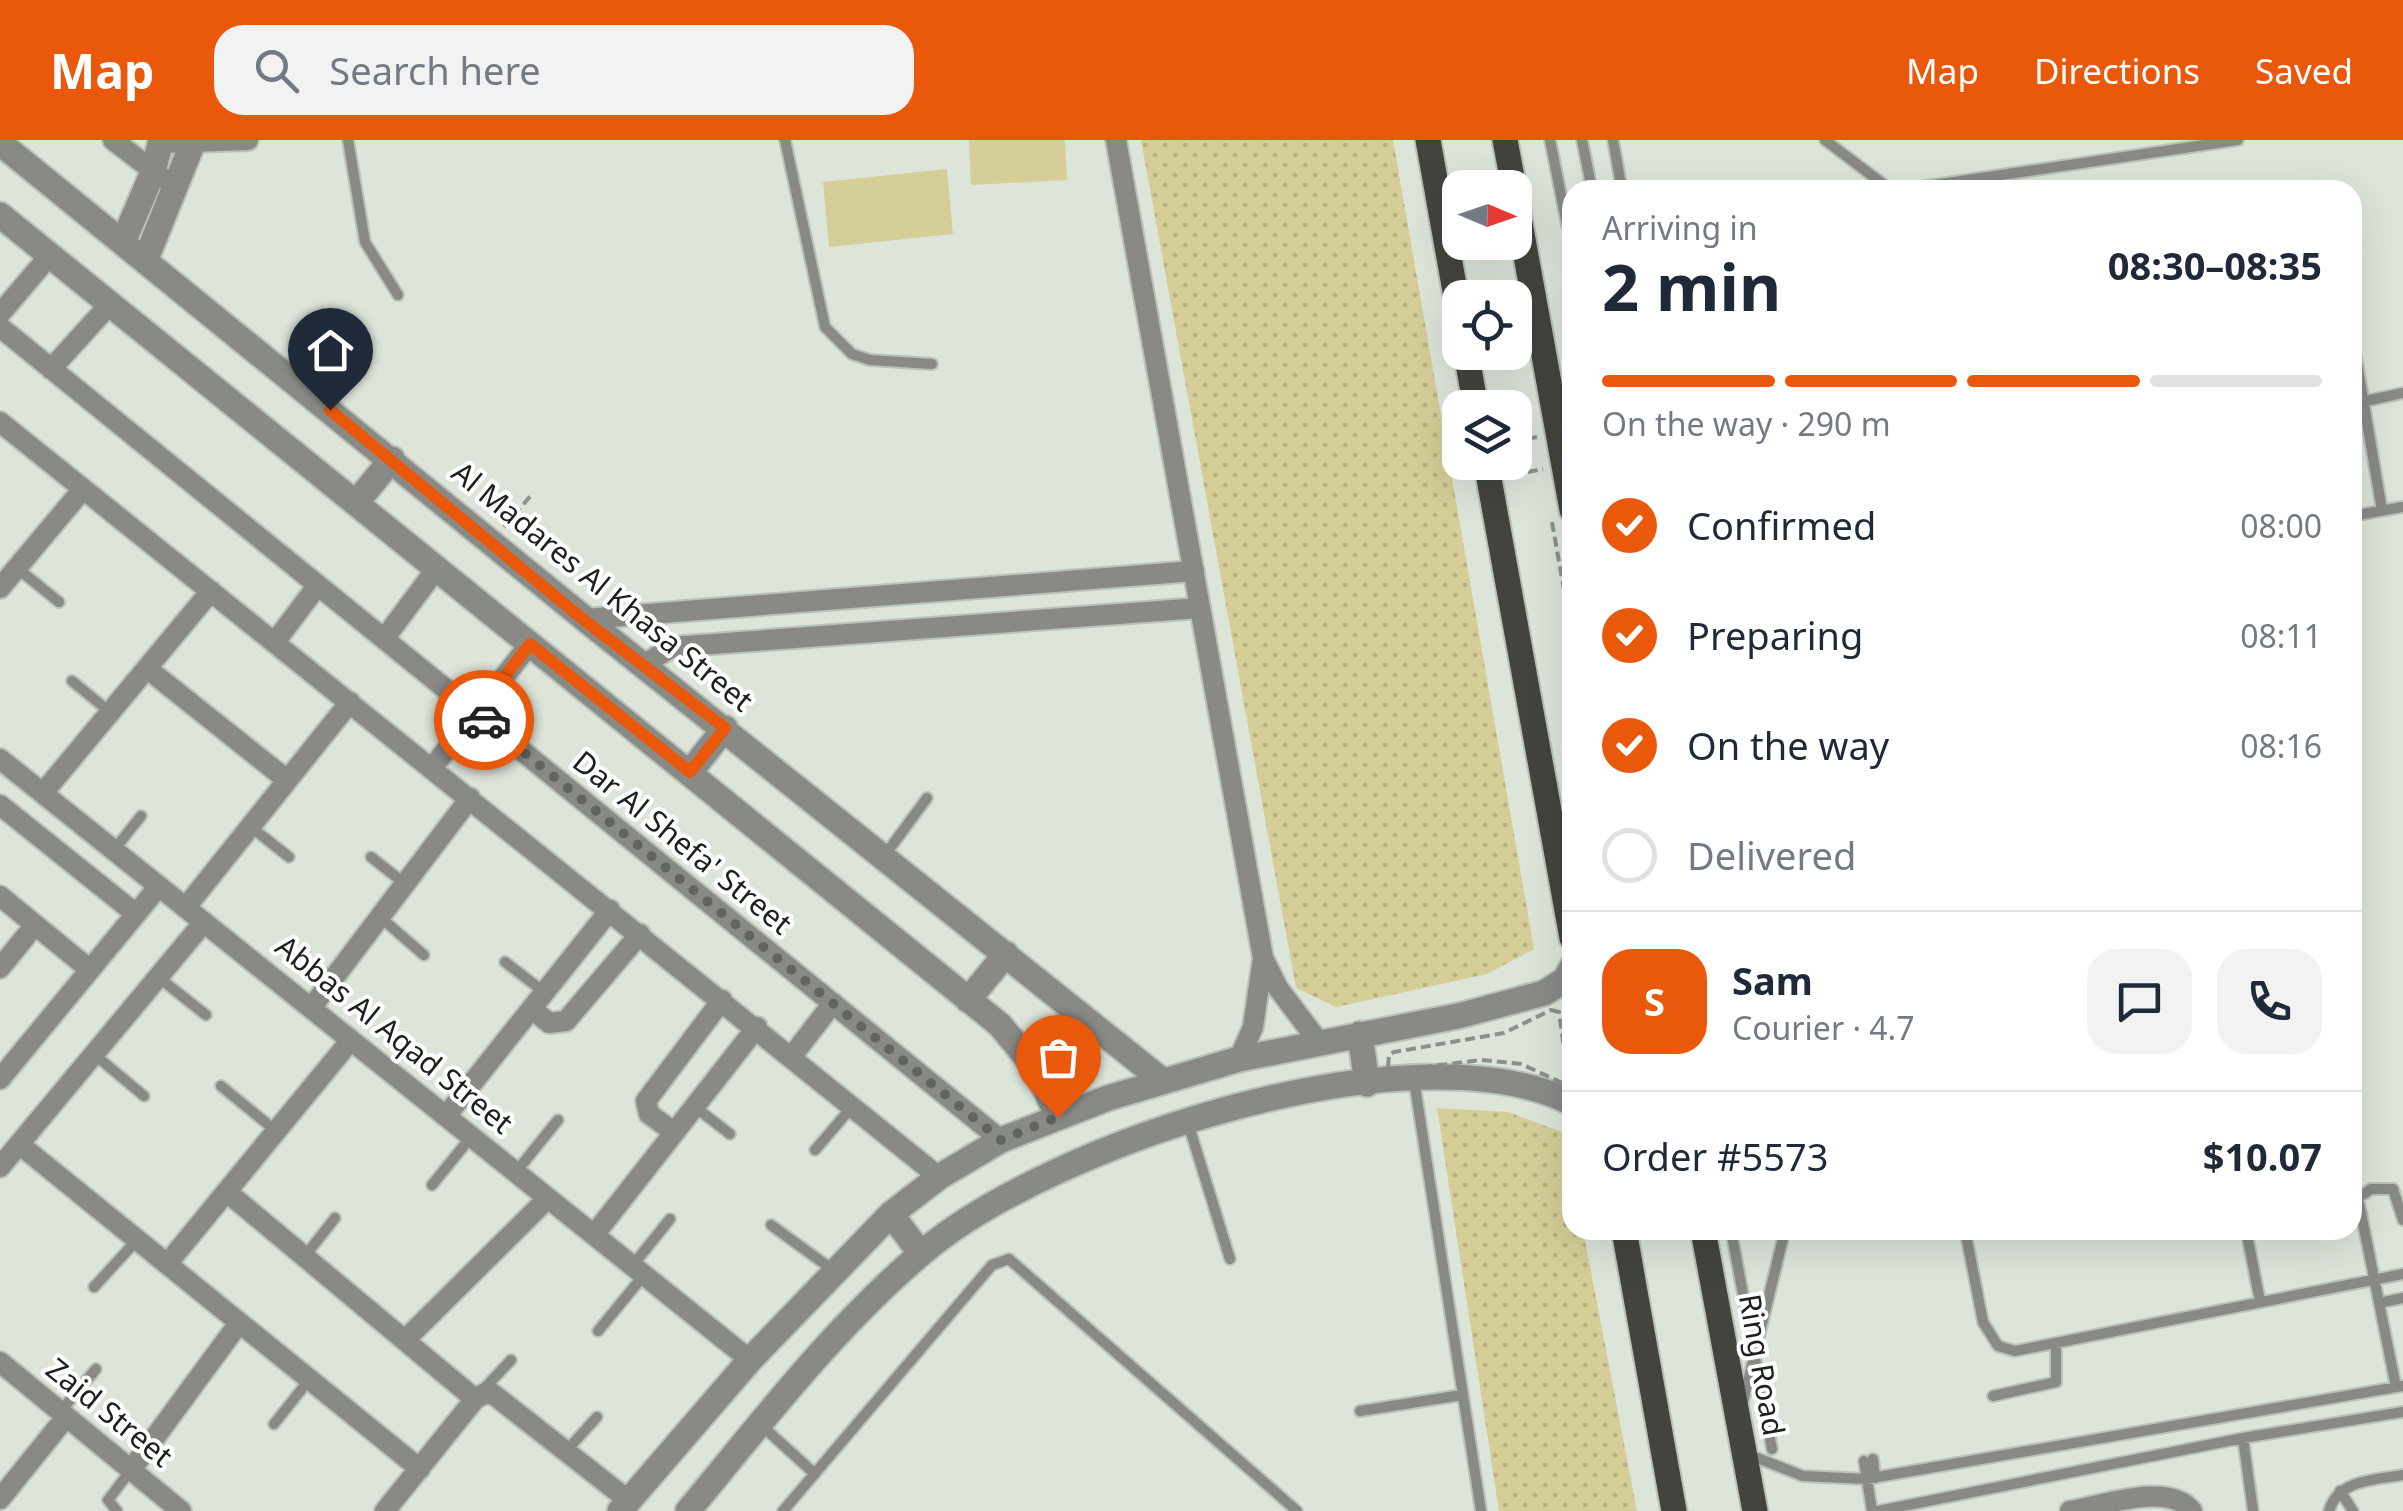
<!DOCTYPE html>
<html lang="en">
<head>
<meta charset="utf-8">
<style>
	:root { --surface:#fff; --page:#f2f2f3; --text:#1f2937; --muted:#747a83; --line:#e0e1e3; --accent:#ea580c }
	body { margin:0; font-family:"Noto Sans",sans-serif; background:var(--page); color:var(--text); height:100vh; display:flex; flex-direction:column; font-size:38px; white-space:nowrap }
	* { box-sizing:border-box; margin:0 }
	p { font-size:32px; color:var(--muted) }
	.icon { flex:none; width:55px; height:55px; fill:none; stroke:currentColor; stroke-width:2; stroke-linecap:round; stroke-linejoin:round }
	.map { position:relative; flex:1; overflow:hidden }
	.sheet { position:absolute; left:1562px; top:40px; width:800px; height:1060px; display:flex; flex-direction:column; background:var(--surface); border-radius:30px; box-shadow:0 10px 40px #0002 }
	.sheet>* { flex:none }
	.needle { width:65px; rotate:92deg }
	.fabs { position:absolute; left:1442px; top:30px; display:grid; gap:20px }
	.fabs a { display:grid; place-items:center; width:90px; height:90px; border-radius:20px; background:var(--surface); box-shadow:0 10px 40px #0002; font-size:50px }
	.pin { position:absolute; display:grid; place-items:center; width:85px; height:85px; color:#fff; margin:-102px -42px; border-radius:50% 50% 50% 0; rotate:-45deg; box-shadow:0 0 10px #0007 }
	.pin .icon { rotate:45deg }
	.courier { position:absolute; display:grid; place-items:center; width:100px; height:100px; margin:-50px; border:8px solid #ea580c; border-radius:50%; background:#fff; color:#222; box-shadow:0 2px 12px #0007 }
	.headline em { font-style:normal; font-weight:700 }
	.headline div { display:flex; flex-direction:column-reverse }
	.headline { display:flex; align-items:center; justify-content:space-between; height:170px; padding:0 40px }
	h1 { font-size:65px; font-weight:700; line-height:75px }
	.bar { display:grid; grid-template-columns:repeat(4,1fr); gap:15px 10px; align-content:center; height:120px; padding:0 40px }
	.bar i { height:12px; border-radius:8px; background:var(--line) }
	.bar .selected { background:var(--accent) }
	.bar p { grid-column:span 4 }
	.line { display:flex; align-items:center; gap:25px; padding:0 40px; border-top:2px solid var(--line) }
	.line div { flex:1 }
	.round { display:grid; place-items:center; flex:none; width:105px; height:105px; border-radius:30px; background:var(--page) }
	ol { padding:0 40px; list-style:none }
	li { display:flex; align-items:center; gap:30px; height:110px }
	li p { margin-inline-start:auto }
	li .icon { padding:10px; border-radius:50%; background:var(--accent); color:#fff; stroke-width:4 }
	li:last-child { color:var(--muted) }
	li i { width:55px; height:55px; border:5px solid var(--line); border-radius:50% }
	header { display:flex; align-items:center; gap:60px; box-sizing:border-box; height:140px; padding:0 50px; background:var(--accent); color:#fff }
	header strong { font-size:48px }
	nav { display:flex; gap:55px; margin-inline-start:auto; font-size:35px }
	.search { width:700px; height:90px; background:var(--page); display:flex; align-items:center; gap:25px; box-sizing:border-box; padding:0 35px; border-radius:30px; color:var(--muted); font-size:38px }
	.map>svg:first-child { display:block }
	.green { fill:url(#green-dots) }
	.pitch { fill:#d6ce97 }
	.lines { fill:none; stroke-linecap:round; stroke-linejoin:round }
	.service-casing { stroke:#bac2b9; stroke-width:14 }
	.minor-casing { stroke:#bac2b9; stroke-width:24 }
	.tertiary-casing { stroke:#bac2b9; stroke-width:29 }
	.primary-casing { stroke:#bac2b9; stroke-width:29 }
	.path { stroke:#8c928b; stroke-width:4; stroke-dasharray:10 5; stroke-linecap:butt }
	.service { stroke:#898a86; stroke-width:10 }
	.minor { stroke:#898a86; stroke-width:20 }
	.tertiary { stroke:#898a86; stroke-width:25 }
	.primary { stroke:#42443d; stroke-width:25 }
	.done { stroke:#606560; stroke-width:10; stroke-dasharray:0 18 }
	.route { stroke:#ea580c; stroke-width:12 }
	.labels { text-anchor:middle; stroke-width:8; stroke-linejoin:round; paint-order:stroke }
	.street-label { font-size:30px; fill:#1d201d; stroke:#fff }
</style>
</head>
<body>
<header>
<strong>Map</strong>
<div class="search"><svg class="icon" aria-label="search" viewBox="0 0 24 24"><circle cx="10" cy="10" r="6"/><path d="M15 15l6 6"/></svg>Search here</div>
<nav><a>Map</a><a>Directions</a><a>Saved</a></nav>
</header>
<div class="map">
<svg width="2403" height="1371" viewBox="0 0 2403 1371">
	<defs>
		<pattern id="green-dots" width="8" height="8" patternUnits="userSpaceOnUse" patternTransform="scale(2.5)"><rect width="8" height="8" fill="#d6ce97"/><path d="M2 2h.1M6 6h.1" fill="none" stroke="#b7b182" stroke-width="1.8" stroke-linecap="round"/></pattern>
	</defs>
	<rect width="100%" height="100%" fill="#dde5db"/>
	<path class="green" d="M1141 0H1393L1534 809 1487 834 1336 867 1296 848Z
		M1437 968 1508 972 1565 993 1572 1033V1090H1583L1637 1371H1499Z"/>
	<path class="pitch" d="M969 0H1065L1067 40 971 45Z
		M947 29 953 94 829 107 823 42Z"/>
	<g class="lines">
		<defs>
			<path id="service" d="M348 0 365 102 398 155
				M785 0 825 187 852 214 870 220 932 224
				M1550 0 1567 85 1572 88
				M1582 0 1592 50
				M1613 0 1622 50
				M1825 0 1891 50
				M1900 50 2238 0
				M2352 194 2382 370
				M2352 264 2403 253
				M2352 376 2403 367
				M17 428 59 462
				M72 541 111 573
				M251 687 289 717
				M114 710 141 676
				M885 715 927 658
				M371 717 405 744
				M380 777 424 815
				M505 822 544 852
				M158 837 206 875
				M95 915 144 956
				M1414 940 1481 1371
				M221 946 276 991
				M695 967 730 994
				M1188 983 1230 1119
				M815 1010 852 967
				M516 1032 558 980
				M432 1045 471 997
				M771 1085 833 1130
				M1731 1090 1772 1309
				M1965 1090 1983 1182 1998 1206 2015 1211 2403 1134
				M2246 1090 2260 1161
				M305 1116 335 1078
				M633 1125 670 1079
				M94 1147 137 1100
				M2379 1163 2403 1158
				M598 1191 644 1135
				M2396 1247 2358 1058 2371 1049H2393L2403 1080
				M483 1250 511 1220
				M1993 1256 2056 1242V1205
				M1743 1262 1785 1090
				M1360 1271 1462 1255
				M60 1272 96 1229
				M274 1284 309 1240
				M761 1285 815 1334
				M2243 1298 2253 1371
				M567 1310 597 1277
				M1747 1314 1803 1336 1866 1339 2403 1246
				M1873 1319 1875 1338
				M1864 1321 1872 1371
				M2340 1351 2353 1371
				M117 1371 108 1360 131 1330
				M783 1371 992 1125 1009 1119 1297 1371
				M1878 1371 2243 1298 2403 1272
				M2329 1371C2338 1339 2375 1340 2403 1335"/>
			<path id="minor" d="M113 0 164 39
				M1116 0 1263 818 1253 887 1239 919
				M160 3 248 0
				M0 174 50 115
				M0 187 1001 1000
				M51 229 110 164
				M0 282 939 1037
				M0 448 83 349
				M585 479 1194 431
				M384 499 437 428
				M275 502 318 445
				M645 524 672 507 1200 468
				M149 530 287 640
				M0 619 750 1220
				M432 628 530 504
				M43 653 211 451
				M0 665 136 774
				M0 756 89 829
				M186 767 350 562
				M1264 820 1278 848 1318 901
				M0 828 35 785
				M311 868 470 658
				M532 869 549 883 566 881 640 794
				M792 916 833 863
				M0 939 159 746
				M446 976 610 770
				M674 992 649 974 646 961 722 860
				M19 1004 420 1329
				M0 1027 204 782
				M227 1052 475 1259
				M594 1095 757 887
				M167 1124 351 900
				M406 1199 548 1058
				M0 1222 181 1371
				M131 1330 239 1183
				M0 1359 66 1277
				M385 1371 475 1259 489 1251 628 1360
				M2070 1371C2103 1366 2169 1341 2192 1371"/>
			<path id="tertiary" d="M0 3 585 479 1163 941
				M0 75 1000 885 1036 929 1058 977
				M123 102 153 32 161 0
				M145 121 194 0
				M356 363 392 319
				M690 632 725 588
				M968 860 1006 814
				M1360 894 1367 944
				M891 1074 921 1114
				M620 1371 750 1220 891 1074 939 1037 1001 1000 1108 958 1239 919 1458 876 1544 853 1565 840 1572 827
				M688 1371C762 1282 834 1187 923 1112 1052 1003 1414 883 1572 963"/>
			<path id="primary" d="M1428 0 1460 179
				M1505 0 1514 48
				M1515 55 1572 370
				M1466 212 1476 268
				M1486 322 1572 798
				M1624 1090 1674 1371
				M1703 1090 1755 1371"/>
		</defs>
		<use href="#service" class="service-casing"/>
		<use href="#minor" class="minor-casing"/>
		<use href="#tertiary" class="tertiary-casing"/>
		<use href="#primary" class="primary-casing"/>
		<path class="path" d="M1515 301 1537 297
			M1513 335 1543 329
			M1552 382 1572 495
			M504 387 533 353
			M1551 870 1559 872 1569 946 1521 924 1481 920 1399 930 1388 927 1389 915 1394 912 1504 893Z"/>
		<use href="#service" class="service"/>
		<use href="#minor" class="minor"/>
		<use href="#tertiary" class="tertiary"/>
		<use href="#primary" class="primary"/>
	</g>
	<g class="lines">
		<path class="done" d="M484 580 1001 1000 1058 977"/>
		<path class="route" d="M330 270 584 480 725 588 690 632 530 504 476 573 484 580"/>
	</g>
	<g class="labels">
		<g class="street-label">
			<text transform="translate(602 447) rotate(39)" y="10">Al Madares Al Khasa Street</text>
			<text transform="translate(682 703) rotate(39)" y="10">Dar Al Shefa' Street</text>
			<text transform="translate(394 895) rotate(39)" y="10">Abbas Al Aqad Street</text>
			<text transform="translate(1761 1225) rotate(80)" y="10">Ring Road</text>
			<text transform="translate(109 1273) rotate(39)" y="10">Zaid Street</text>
		</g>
	</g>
</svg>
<div class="fabs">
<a><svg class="needle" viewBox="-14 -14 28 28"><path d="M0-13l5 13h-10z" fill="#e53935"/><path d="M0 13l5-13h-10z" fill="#747a83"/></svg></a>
<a><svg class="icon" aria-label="locate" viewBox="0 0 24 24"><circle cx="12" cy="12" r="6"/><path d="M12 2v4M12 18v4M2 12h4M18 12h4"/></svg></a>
<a><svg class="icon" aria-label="layers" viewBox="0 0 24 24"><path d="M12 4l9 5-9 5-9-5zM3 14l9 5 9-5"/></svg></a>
</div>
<div class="pin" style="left:1058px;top:977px;background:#ea580c"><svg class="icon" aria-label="bag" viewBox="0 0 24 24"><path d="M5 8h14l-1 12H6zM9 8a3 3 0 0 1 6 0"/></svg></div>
<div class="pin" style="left:330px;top:270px;background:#1f2937"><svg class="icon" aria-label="home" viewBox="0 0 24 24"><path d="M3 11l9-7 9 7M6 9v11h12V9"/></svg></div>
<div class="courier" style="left:484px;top:580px"><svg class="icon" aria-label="car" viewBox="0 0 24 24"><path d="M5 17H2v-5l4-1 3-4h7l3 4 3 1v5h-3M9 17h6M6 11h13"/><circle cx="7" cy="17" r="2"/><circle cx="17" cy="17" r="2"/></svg></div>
<section class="sheet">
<div class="headline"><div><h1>2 min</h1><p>Arriving in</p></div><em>08:30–08:35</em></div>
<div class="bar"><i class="selected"></i><i class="selected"></i><i class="selected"></i><i></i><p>On the way · 290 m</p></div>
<ol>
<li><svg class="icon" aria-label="check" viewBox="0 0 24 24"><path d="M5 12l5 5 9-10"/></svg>Confirmed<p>08:00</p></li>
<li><svg class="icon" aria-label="check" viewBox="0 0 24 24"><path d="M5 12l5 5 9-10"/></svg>Preparing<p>08:11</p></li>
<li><svg class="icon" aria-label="check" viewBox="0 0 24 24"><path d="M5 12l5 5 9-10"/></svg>On the way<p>08:16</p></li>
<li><i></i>Delivered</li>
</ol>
<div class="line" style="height:180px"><b class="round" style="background:var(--accent);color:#fff">S</b><div><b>Sam</b><p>Courier · 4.7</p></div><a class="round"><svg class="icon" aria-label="chat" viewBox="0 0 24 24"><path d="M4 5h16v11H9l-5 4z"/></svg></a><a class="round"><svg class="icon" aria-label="phone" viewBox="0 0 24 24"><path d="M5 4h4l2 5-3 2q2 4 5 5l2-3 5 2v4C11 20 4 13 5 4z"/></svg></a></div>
<div class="line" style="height:130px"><div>Order #5573</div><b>$10.07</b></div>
</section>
</div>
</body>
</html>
